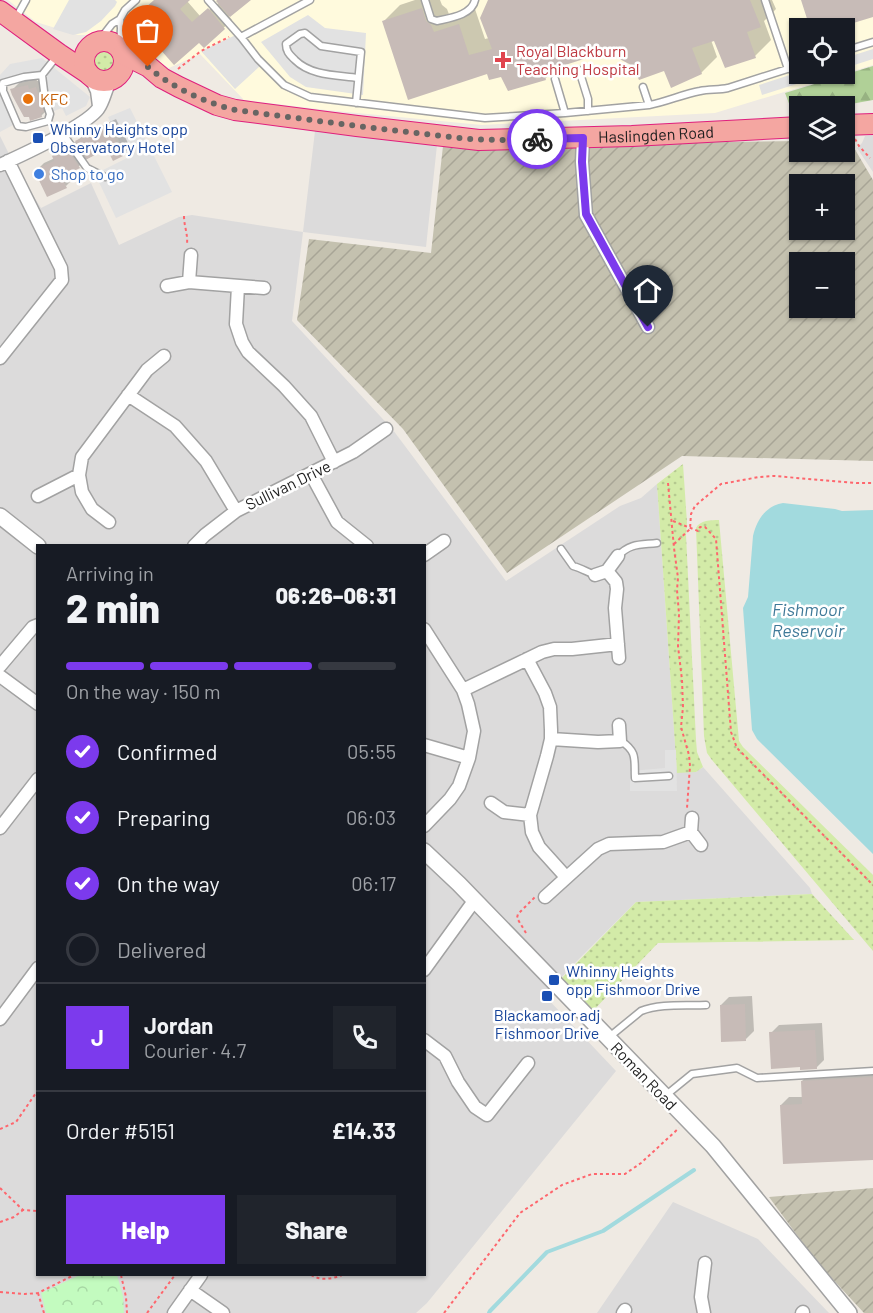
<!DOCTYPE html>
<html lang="en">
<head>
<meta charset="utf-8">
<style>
	:root { --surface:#171b24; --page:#20242c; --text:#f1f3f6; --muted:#9ea1a6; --line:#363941; --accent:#7c3aed }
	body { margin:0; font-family:Barlow,sans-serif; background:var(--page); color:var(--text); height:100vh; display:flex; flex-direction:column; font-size:22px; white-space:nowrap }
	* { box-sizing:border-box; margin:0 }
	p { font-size:20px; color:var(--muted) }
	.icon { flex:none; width:33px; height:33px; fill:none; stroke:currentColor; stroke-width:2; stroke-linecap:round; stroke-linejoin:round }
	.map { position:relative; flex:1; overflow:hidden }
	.drawer { position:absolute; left:36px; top:544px; width:390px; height:732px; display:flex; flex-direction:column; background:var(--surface); border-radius:0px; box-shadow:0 2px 4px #0004 }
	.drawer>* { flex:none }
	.fabs { position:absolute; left:789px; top:18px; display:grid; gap:12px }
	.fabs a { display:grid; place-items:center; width:66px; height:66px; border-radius:0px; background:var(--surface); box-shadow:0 2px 4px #0004; font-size:30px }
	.pin { position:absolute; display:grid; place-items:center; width:51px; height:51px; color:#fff; margin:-62px -26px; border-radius:50% 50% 50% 0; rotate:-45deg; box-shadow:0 0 6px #0007 }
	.pin .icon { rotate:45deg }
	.courier { position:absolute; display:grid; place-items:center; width:60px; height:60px; margin:-30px; border:4px solid #7c3aed; border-radius:50%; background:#fff; color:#222; box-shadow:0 2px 8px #0007 }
	.head em { font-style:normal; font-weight:800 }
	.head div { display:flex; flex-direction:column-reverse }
	.head { display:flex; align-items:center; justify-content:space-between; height:102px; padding:0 30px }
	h1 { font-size:39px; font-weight:800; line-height:45px }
	.bar { display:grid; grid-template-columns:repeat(4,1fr); gap:9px 6px; align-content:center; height:72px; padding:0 30px }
	.bar i { height:8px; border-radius:4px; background:var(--line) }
	.bar .on { background:var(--accent) }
	.bar p { grid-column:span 4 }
	.line { display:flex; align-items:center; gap:15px; padding:0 30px; border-top:2px solid var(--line) }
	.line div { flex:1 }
	.round { display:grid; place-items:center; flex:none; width:63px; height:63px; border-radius:0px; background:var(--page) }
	ol { padding:0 30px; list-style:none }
	li { display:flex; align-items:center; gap:18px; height:66px }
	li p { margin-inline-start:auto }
	li .icon { padding:6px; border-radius:50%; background:var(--accent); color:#fff; stroke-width:4 }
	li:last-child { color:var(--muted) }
	li i { width:33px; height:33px; border:3px solid var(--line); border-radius:50% }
	.action { display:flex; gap:12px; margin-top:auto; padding:12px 30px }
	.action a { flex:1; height:69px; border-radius:0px; background:var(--accent); color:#fff; font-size:24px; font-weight:800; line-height:69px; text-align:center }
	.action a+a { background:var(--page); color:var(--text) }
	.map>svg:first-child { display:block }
	.residential { fill:#dcdbdb; fill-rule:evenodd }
	.education { fill:#fffadd; fill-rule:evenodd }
	.construction { fill:url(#construction-furrows); fill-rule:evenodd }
	.grass { fill:url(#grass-dots) }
	.forest { fill:url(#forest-firs) }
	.park { fill:url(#park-crowns) }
	.parking { fill:#e2e2e2 }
	.water { fill:#a2dade }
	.shadow { fill:#0003 }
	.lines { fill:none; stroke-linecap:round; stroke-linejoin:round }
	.stream { stroke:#a2dade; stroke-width:4 }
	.building { fill:#c7bbb7 }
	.service-casing { stroke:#a2a2a2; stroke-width:9 }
	.minor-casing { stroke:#a2a2a2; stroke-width:15 }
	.tertiary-casing { stroke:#a2a2a2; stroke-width:18 }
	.trunk-casing { stroke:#df1f7d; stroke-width:22 }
	.path { stroke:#fe666d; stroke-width:2; stroke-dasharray:3 3; stroke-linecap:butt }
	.service { stroke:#fff; stroke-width:6 }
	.minor { stroke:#fff; stroke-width:12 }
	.tertiary { stroke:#fff; stroke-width:15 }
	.trunk { stroke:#f4a6a1; stroke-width:20 }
	.done { stroke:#676563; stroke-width:6; stroke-dasharray:0 10.8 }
	.route { stroke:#7c3aed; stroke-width:8 }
	.health-dot { fill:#e0444e; stroke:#fff; stroke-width:2 }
	.food-dot { fill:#e8710a; stroke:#fff; stroke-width:2 }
	.transit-dot { fill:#1a4fb4; stroke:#fff; stroke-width:2 }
	.shop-dot { fill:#3f7fe0; stroke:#fff; stroke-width:2 }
	.labels { text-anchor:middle; stroke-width:5; stroke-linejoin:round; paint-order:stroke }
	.health-label { font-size:16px; fill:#be3a42; stroke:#fff; text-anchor:start }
	.food-label { font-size:16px; fill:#c56008; stroke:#fff; text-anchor:start }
	.transit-label { font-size:16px; fill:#164399; stroke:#fff; text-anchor:start }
	.street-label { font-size:16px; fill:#1e1e1e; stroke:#fff }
	.shop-label { font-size:16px; fill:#366cbe; stroke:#fff; text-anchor:start }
	.water-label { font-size:18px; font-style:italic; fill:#3f7998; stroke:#fff }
</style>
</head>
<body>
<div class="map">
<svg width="873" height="1313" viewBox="0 0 873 1313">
	<defs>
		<pattern id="construction-furrows" width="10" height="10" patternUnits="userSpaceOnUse" patternTransform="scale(1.5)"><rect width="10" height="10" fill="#c4c1af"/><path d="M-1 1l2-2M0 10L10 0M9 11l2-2" fill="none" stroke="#a8a596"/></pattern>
		<pattern id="grass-dots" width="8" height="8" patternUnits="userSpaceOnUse" patternTransform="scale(1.5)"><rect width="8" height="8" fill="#d3eba8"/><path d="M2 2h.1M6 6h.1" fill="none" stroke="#b5c990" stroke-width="1.8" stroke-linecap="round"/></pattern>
		<pattern id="forest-firs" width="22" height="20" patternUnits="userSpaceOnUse" patternTransform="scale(1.5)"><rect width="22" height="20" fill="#b0d097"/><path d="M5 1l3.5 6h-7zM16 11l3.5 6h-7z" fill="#97b282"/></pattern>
		<pattern id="park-crowns" width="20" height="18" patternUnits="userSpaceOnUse" patternTransform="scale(1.5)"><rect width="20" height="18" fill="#c3fbbf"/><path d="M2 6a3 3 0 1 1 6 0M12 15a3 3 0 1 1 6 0" fill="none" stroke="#a7d7a4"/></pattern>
	</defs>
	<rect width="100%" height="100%" fill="#efeae3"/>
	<path class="residential" d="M315 131 437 145 426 247 303 232 292 321 393 430 506 581 620 506 641 498 657 484 677 772H696L703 767 810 888 812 894 636 902 570 968 545 996 616 1071 427 1303 416 1313H0V136L15 166 41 208 91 183 119 245 179 217 192 215 303 232ZM38 546H424V1275H38Z
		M873 135V172L857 148 862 143 865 136Z
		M673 1202 758 1239 829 1313H597Z"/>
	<path class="education" d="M8 0H873V65L715 113 482 125 326 110 244 100 200 54 169 68 114 35H78L36 22ZM800 28H844V74H800Z"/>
	<path class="construction" d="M799 141 800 152H844L845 141H850L873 180V461L682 456 507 573 403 429 297 320 309 239 431 253 443 146ZM800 184H844V230H800ZM800 262H844V308H800Z
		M873 1188V1313H864L816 1261 769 1197Z"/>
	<path class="grass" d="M91 61a14 14 0 1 1 28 0a14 14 0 1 1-28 0Z
		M683 464 687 523 686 535 696 740 697 752 703 767 696 772 677 773 657 484Z
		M719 520 739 741 743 747 873 875V951L712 760 707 753 704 736 696 528C700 520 711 520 719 520Z
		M812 894 854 940 658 943 589 1015 557 983 636 902Z"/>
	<path class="forest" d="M873 66V100L840 106H800L799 113 793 114 785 93Z"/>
	<path class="park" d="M80 1275H117L123 1296 124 1313H46L41 1293Z"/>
	<path class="parking" d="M69 0H115L117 2 115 6 101 21 86 32 73 35 53 29Z
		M308 15 325 28 366 33 363 95 306 87 290 77 261 42Z
		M238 34 260 66 235 89 201 51Z
		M873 49V59L845 68V58Z
		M42 58 90 97 86 106 66 116 62 108 54 111 50 94 37 79 0 88V75L10 64Z
		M799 72 800 74H828L762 95 759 85Z
		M0 94 13 125 0 132Z
		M130 108 172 192 116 218 95 174 127 158 108 117Z
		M665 750H676L677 791H630V771L665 768Z"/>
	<path class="water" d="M783 503 835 509 842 511 873 510V854L757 739 752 730 743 608 748 597 753 536C757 519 766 506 783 503Z"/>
	<path class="shadow" d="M155 0H188L187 1 200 16 223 0H248L229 16 232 20 204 46Z
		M415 0H440L442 5 447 9 450 17 475 9 485 39 489 38 488 0H772L776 9 764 21 771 40 755 56 715 39 711 40 717 57 701 73 635 65 606 50 558 66 545 79 488 72 384 21 400 5Z
		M36 78 37 81 44 80 51 103 49 105V108L41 116 12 90 20 82Z
		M116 119 130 147 122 155 108 147 87 159 79 166 70 171 74 178 66 186 36 171 44 163 55 158 54 156 62 148 76 142 85 134Z
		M752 996 754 1031 746 1039 721 1005 729 997Z
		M822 1023 824 1060 816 1068 771 1033 779 1025Z
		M873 1070V1158L781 1105 789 1097H803L802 1081 810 1073Z"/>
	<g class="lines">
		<path class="stream" d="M489 1313 490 1311 547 1252 603 1231 694 1170"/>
	</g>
	<path class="building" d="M154 0H190L180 9 192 22 208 8 225 29 204 48 199 43 174 65 152 40 143 48 126 29V25Z
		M217 0H251L230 17 216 1Z
		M488 0H750L761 27 747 32 756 58 725 68 714 41 692 48 702 74 671 88 664 71 639 80 633 66 606 52 543 72 546 80 508 91 501 77 489 80 487 74 408 100 382 21 422 8 426 21 431 25 434 32 459 24 469 55 492 49 480 18Z
		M801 0H873V17L837 28H810Z
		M28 85 29 89 36 87 44 112 41 113 42 117 30 121 29 117H24L12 95 10 89Z
		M108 125 123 156 113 161 107 149 87 159 75 141Z
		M67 149 80 168 61 177 67 188 47 197 34 170 54 161 52 156Z
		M745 1004 746 1041 721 1042 720 1005Z
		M815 1030 817 1069 800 1070V1067L771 1069 769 1032Z
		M873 1077V1160L783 1164 780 1105 802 1104 801 1081Z"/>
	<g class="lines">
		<defs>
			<path id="service" d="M208 0 241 37
				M310 0 241 37 258 59 284 85 310 97 485 118 565 113 649 105C666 102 683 94 700 91 709 89 719 90 728 88L800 65
				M425 0 431 19 437 21C450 18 472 15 475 0
				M765 0 788 69
				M16 18 26 0
				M120 19 121 28 120 49
				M98 42 112 24 120 19 125 10 136 0
				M844 51 873 42
				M579 70 588 99V111
				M42 75 45 99 50 114 48 121 26 127 18 126 3 91V83L24 77 42 75 57 56
				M555 79 565 113
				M643 87 649 105
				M356 103 361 52 321 46 305 33 300 34 286 44C286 52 290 55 295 60 311 76 337 75 358 78
				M63 134 87 168 105 177
				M561 549 573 566C581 568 587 572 595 575
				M618 556C630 543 641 545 657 543
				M621 741C638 752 634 760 635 778L669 776
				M608 1038 641 1011C660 1003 686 1006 706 1005
				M665 1096 692 1074 737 1068 757 1078 873 1071"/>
			<path id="minor" d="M90 76 97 91 99 106
				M583 138 582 162 586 215 648 327
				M0 165C22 155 85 126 98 109 105 99 105 88 112 79
				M189 282 191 255
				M167 286 189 282 264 288
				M238 286 236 324 242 342 248 352 284 386 311 416 334 462
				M0 358 62 280 61 268 8 161
				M128 395 175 426 206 461 236 511
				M311 474 337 522 367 546
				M38 496 79 475
				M109 522 92 509 82 492 79 475 82 457 147 370 164 356
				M194 546 205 535 236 511 353 452 386 429
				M424 555 444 541
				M607 571 616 582 617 589 615 608 619 658
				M595 575 607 571 618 556
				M424 629 463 690 468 704 474 731 469 758 459 786 450 799 424 826
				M527 659 545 693 550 707 551 730V739L547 756 530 815 532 832 539 847 566 877
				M0 666 33 627 38 625
				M0 676 38 704
				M463 690 542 652 554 649H572L618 644
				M551 739 598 742 620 741 619 725
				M424 745 469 758
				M491 803 504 812 530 815
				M692 818 691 832 701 845
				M0 828 38 779
				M545 897 598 849 609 844 663 842 691 832
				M424 970 474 901
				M0 1019 38 968
				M424 1040 445 1056 458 1082 475 1107 487 1115 528 1063
				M190 1290 223 1313
				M174 1313 201 1275
				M623 1313 625 1310
				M704 1313 701 1297 705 1263
				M802 1313 803 1312"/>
			<path id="tertiary" d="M0 516 38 546
				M424 851 459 884 713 1146 849 1313"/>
			<g id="trunk">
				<path d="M0 11 59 54 89 74"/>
				<circle cx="104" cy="61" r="20"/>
				<path id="s1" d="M123 54 149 67 162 78 179 87 217 105 235 110 357 126 479 140 632 136 800 127"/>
				<path d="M844 125 873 124"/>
			</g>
		</defs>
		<use href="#service" class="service-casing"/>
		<use href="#minor" class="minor-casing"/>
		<use href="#tertiary" class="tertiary-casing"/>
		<use href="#trunk" class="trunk-casing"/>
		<path class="path" d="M178 69 201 51 229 37
			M855 139 859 146 870 158
			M184 216C184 226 188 234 187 244
			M668 483 674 548 678 578 677 590 679 614 678 646 682 680 683 707 681 727 689 755 690 766 687 808
			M673 521 698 531 700 527H705L716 539 731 732 737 748 873 885
			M674 544 690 529 691 514 695 506 721 484 759 477 774 476 857 483H873
			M526 933 517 918 518 914 535 897
			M0 1129 16 1122 38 1090
			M0 1188 23 1210 38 1211
			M0 1222 14 1217 23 1210
			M121 1275 126 1297 127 1313
			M311 1275C321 1281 332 1279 342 1275
			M0 1292 25 1294 38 1293 74 1275
			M38 1293 44 1313
			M147 1313 175 1275
			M444 1313 520 1213 562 1185 592 1174H625L641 1163 679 1128"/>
		<use href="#service" class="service"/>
		<use href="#minor" class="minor"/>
		<use href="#tertiary" class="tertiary"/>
		<use href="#trunk" class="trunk"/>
	</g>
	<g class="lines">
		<path class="done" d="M148 67C173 88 204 102 235 110L357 126 467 139 502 140 537 139"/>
		<path class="route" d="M537 139 583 138 582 162 586 214 648 327"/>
	</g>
	<path class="health-dot" d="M500 51h6v6h6v6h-6v6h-6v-6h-6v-6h6z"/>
	<circle class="food-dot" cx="28" cy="99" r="6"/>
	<g class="transit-dot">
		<rect x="32" y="132" width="12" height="12" rx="3"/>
		<rect x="548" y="974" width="12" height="12" rx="3"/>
		<rect x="541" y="990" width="12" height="12" rx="3"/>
	</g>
	<circle class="shop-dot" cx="39" cy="174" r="6"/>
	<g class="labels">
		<g class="health-label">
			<text x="516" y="57">Royal Blackburn<tspan x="516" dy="18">Teaching Hospital</tspan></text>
		</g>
		<g class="food-label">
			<text x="40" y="105">KFC</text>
		</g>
		<g class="transit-label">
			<text x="50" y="135">Whinny Heights opp<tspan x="50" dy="18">Observatory Hotel</tspan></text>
			<text x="566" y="977">Whinny Heights<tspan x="566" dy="18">opp Fishmoor Drive</tspan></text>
			<text x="547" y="1021" text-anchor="middle">Blackamoor adj<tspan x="547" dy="18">Fishmoor Drive</tspan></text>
		</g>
		<g class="street-label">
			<text dy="6" stroke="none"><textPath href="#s1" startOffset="549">Haslingden Road</textPath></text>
			<text transform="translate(288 485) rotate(-26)" y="6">Sullivan Drive</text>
			<text transform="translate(644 1076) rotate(46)" y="6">Roman Road</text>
		</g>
		<g class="shop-label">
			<text x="51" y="180">Shop to go</text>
		</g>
		<g class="water-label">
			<text x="808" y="616">Fishmoor<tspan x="808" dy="21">Reservoir</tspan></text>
		</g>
	</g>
</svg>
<div class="fabs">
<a><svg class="icon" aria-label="locate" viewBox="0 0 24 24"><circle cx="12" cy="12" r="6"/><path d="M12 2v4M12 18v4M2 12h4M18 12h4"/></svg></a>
<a><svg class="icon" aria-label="layers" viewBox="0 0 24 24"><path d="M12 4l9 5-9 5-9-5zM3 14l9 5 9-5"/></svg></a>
<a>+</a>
<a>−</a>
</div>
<div class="pin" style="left:148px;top:67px;background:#ea580c"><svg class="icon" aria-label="bag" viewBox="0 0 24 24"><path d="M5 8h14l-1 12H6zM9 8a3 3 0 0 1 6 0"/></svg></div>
<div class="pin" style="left:648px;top:327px;background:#1f2937"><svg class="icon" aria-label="home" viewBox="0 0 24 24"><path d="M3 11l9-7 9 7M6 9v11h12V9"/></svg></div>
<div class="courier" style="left:537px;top:139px"><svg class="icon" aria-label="bike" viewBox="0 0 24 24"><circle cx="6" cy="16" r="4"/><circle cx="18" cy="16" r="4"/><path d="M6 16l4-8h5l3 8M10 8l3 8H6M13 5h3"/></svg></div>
<section class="drawer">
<div class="head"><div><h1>2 min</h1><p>Arriving in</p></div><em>06:26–06:31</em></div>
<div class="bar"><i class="on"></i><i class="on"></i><i class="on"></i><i></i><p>On the way · 150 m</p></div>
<ol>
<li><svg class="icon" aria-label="check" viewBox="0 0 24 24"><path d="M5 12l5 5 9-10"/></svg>Confirmed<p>05:55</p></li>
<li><svg class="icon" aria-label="check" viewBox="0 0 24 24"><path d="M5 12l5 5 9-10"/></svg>Preparing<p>06:03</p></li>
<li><svg class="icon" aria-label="check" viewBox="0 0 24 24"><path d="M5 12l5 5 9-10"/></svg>On the way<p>06:17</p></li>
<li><i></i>Delivered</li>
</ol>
<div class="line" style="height:108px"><b class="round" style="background:var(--accent);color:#fff">J</b><div><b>Jordan</b><p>Courier · 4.7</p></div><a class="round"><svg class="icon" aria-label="phone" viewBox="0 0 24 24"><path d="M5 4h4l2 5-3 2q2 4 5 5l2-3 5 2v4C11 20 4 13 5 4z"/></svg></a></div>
<div class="line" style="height:78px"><div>Order #5151</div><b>£14.33</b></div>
<div class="action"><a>Help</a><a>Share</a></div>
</section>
</div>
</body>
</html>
